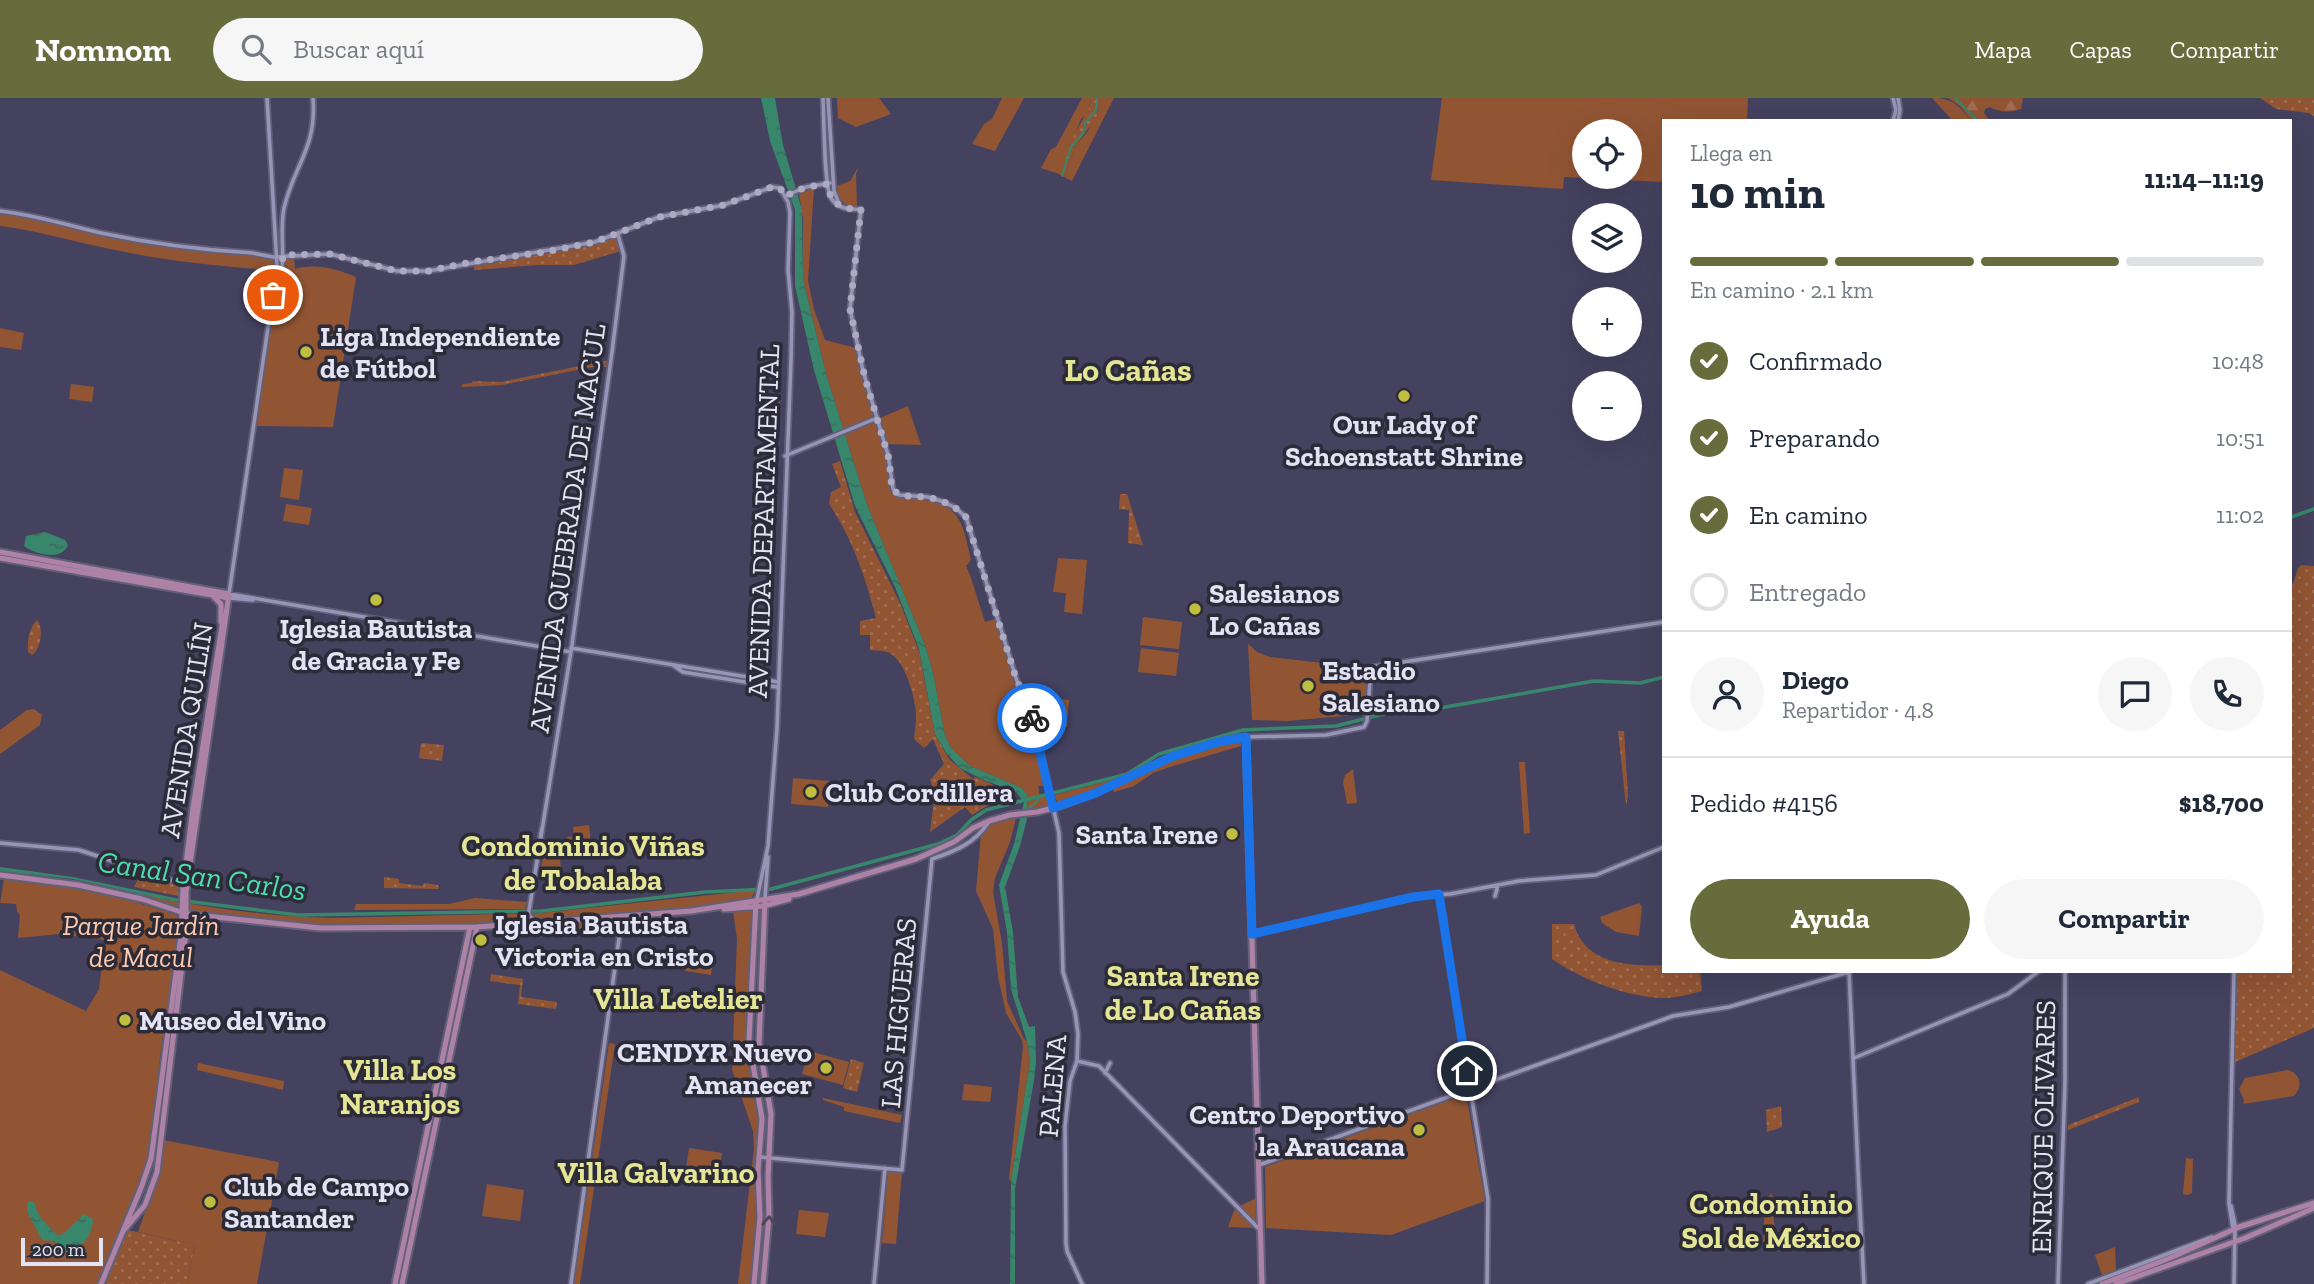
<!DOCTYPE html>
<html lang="es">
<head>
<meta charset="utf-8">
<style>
	:root { --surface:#fff; --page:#f6f6f7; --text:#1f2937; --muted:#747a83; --line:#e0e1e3; --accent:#676c3c }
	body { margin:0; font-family:"Zilla Slab",serif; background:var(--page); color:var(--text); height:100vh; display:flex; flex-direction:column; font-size:26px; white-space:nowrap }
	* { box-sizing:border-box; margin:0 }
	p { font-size:23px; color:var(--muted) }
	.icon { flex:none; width:38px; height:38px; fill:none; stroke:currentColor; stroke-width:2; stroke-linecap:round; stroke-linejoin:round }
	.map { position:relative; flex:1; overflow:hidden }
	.details { position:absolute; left:1662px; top:21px; width:630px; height:854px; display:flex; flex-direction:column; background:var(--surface); border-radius:0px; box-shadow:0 7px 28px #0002 }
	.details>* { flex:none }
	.fabs { position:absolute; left:1572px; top:21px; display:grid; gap:14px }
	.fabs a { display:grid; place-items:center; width:70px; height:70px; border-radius:50%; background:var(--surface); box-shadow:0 7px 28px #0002; font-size:35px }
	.scale { position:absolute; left:21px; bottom:18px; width:82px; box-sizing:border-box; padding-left:7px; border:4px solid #e4e3f6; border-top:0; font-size:19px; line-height:24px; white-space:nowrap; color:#e4e3f6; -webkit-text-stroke:5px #2c2b38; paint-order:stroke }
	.pin { position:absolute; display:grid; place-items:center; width:60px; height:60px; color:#fff; margin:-30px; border:4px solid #fff; border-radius:50%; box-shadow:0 2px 7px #0007 }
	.courier { position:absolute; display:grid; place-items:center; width:70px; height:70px; margin:-35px; border:5px solid #1a73e8; border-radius:50%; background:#fff; color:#222; box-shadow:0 2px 9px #0007 }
	.summary em { font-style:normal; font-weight:800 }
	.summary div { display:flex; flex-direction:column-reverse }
	.summary { display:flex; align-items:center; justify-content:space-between; height:119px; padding:0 28px }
	h1 { font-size:46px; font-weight:800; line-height:52px }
	.bar { display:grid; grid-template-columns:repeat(4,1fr); gap:10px 7px; align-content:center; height:84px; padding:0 28px }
	.bar i { height:9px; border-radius:5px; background:var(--line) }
	.bar .current { background:var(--accent) }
	.bar p { grid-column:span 4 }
	.line { display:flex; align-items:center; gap:18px; padding:0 28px; border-top:2px solid var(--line) }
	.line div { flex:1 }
	.round { display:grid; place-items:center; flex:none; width:74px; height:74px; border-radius:37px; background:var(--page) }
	ol { padding:0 28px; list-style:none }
	li { display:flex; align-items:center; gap:21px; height:77px }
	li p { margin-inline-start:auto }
	li .icon { padding:7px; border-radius:50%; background:var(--accent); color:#fff; stroke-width:4 }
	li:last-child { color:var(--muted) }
	li i { width:38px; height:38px; border:4px solid var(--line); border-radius:50% }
	.primary-button { display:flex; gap:14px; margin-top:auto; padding:14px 28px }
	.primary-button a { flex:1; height:80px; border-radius:42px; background:var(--accent); color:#fff; font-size:28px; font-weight:800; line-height:80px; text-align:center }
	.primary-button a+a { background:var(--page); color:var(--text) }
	header { display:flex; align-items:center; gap:42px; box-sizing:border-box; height:98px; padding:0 35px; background:var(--accent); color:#fff }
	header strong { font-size:33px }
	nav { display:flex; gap:38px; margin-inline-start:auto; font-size:24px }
	.search { width:490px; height:63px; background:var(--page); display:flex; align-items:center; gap:18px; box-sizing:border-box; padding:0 24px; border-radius:38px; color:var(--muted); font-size:26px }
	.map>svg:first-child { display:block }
	.grass { fill:url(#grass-dots) }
	.forest { fill:url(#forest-firs) }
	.park { fill:#915534; fill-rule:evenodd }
	.water { fill:url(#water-ripples) }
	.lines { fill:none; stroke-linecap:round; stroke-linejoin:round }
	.stream { stroke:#38866c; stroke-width:2 }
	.canal { stroke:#38866c; stroke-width:3.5 }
	.minor-casing { stroke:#626079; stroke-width:7 }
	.major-casing { stroke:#626079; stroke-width:9 }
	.minor { stroke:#9795b7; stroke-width:3.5 }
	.major { stroke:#ae82a6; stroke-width:5 }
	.oneway { stroke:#534559 }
	.done { stroke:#acabc2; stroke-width:7; stroke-dasharray:0 12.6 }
	.route { stroke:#1a73e8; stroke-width:9 }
	.poi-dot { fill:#c0be41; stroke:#2c2b38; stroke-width:2.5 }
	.labels { text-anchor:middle; stroke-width:7; stroke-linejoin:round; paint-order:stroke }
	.poi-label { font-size:28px; font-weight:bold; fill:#e4e3f6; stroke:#2c2b38; text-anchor:start }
	.street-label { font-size:28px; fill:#e4e3f6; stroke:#2c2b38 }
	.park-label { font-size:28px; font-style:italic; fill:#ffcaaf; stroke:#2c2b38 }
	.neighbourhood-label { font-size:30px; font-weight:bold; fill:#e5e596; stroke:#2c2b38 }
	.water-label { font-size:30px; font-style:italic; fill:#4cdeb1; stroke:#2c2b38 }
	.quarter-label { font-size:32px; font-weight:bold; fill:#e5e596; stroke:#2c2b38 }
</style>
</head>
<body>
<header>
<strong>Nomnom</strong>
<div class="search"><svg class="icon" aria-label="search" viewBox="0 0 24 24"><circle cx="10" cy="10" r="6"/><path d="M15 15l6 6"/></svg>Buscar aquí</div>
<nav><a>Mapa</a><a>Capas</a><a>Compartir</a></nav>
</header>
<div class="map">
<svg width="2314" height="1186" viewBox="0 0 2314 1186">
	<defs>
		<pattern id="grass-dots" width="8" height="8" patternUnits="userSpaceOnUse" patternTransform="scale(1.75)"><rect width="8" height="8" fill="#915534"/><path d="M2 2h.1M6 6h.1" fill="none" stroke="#a06d52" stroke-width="1.8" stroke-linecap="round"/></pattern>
		<pattern id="forest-firs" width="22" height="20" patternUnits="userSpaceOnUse" patternTransform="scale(1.75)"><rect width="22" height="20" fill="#915534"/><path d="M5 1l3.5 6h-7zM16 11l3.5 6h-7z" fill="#a06d52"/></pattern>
		<pattern id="water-ripples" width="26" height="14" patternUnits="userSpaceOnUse" patternTransform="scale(1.75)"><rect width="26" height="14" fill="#38866c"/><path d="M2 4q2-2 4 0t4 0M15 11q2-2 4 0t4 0" fill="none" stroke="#3d6c5e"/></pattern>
	</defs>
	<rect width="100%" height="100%" fill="#454260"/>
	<path class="grass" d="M1091 0H1101L1097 19 1076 47 1064 79 1059 76C1062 66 1065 55 1070 45 1075 32 1091 12 1091 0Z
		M2260 0H2314V18L2309 15 2276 11Z
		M617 139 621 153 574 167H538L474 172V165L546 155Z
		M604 263H607L606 269 597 268 502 287 462 289V286L472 285V283L501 284Z
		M764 297 780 298 778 331 772 330 773 324Z
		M840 363 855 414 900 505 919 553 935 636 949 661 973 681 975 679C989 685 1001 687 1005 702L985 709 972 717 965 709 930 734 935 695 930 682 944 666 933 641 924 650 914 641C915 633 916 625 916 618 916 602 905 559 887 554 882 552 875 553 870 552V537H860V523L876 520C865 479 853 441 829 406L831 394 841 389 832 366Z
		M1120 396H1127L1143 447 1128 445 1129 412 1119 411Z
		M2301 467 2314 468V930L2235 964 2237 873H2291V492L2298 470Z
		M37 522C44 531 41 551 32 557L28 554C27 543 29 530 37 522Z
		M1618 633H1624L1628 698 1626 708Z
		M421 645 444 647 442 663 419 660Z
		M141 775 179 786 178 798 134 789Z
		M384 779 399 781V785L423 788 424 785 438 787 439 791 384 790Z
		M595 823 594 836 548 830 547 836 506 831Z
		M1552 826H1574C1584 866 1630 869 1664 867V873H1700L1702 893C1690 896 1677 900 1664 900 1626 899 1583 882 1552 861Z
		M495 852 536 859 544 855 567 858 566 866 495 856Z
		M491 876 523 881 521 899 557 904 556 911 518 906 520 887 490 883Z
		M851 961 864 965 857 994 843 990Z
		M2139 999V1004L2068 1032V1027Z
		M1781 1008 1782 1029 1767 1034 1766 1012Z
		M128 1132 195 1147 187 1186H104Z"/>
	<path class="forest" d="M1948 0H2023L2021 11C2008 15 2001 14 1989 9L1985 11 1984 15 1990 23H1971L1961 9Z"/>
	<path class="park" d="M837 0H879L891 16 856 29 838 20Z
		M1002 0H1024L995 53 972 46 984 26 992 21Z
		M1082 0H1091L1088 15 1081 21 1059 76 1041 70 1051 51 1056 49Z
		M1101 0H1114L1072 83 1064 79 1076 47 1088 33 1093 21 1097 19Z
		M1442 0H1748L1747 23H1664V84L1564 79 1563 91 1431 82ZM1629 33V79H1584V33Z
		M1932 0C1952 0 1959 7 1971 23H1953Z
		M859 68 856 76 857 109C844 109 837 101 837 88L850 83Z
		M814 90 808 183 814 211 825 242 856 250 886 360 891 395C899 401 909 400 918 401 961 405 963 426 971 462L966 468 970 477 985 524 995 521 1041 673 1043 688H1038L1040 699 1047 697 1050 708 1028 713 1027 697 1022 690 970 668 951 650 945 638 933 575 925 547 867 407 826 276 803 181V121L799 96Z
		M0 116 29 119 92 136 180 151 294 158 295 171C317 165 336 171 356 179L333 329 257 328 277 172C217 169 159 162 101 149 67 142 34 132 0 128Z
		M0 230 24 235 21 252 0 249Z
		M71 286 94 289 92 304 69 301Z
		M908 308 921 347 887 346 880 320Z
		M284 370 303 372 299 402 280 399Z
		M286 406 312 410 309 427 283 423Z
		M1058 460 1087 462 1082 516 1064 514 1066 495 1053 494Z
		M1143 519 1182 524 1179 551 1140 547Z
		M1248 546 1257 554 1270 559 1367 570 1365 616 1288 623 1252 622Z
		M1141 550 1179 555 1176 578 1138 574Z
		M1028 598 1069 602 1067 629 1038 628Z
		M34 611 42 617 40 627 0 656V632L27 612Z
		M1241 643V648L1170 669 1153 675 1134 688 1114 694 1112 689C1153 669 1195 648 1241 643Z
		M1519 664H1525L1530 735 1524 736Z
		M1353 671 1357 705 1347 706 1343 684 1345 677Z
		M1127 678 1100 692 1058 706 1054 697Z
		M793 680 830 683 828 709 791 706Z
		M1016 720 1010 744 995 780 993 794 1002 845 1007 903 1024 941 1027 943 1030 963 1011 1083 1009 1081 1023 948 1022 942 1006 915 998 879 993 831 976 793 981 736 986 728Z
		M589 727 591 746 568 748 567 739 574 738 573 729Z
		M559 750 561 772 540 774 545 751Z
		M4 781C65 783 119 798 176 817L180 822 160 959 149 1061 99 1186H0V872L86 913 99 891 105 842 59 836 18 840 20 817 17 813 16 806 0 805Z
		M756 792 750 802 688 811 692 809 648 815 466 827 331 828 188 813 139 799 140 796C203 810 267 818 332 820L541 815Z
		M475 800 527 804 525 811 354 812 356 806H449Z
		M1639 805 1642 809 1639 838 1616 834 1602 825 1600 819Z
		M753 811 746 957 759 1012 756 1082 759 1112 751 1186H738L754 1050 753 1033 732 971 737 841 733 813Z
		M688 853 714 857 711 877 685 873Z
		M609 945 615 946 580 1186H574Z
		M809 953 849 964 843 987 802 976Z
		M198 965 284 983 283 992 197 972Z
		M2288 972C2301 976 2303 988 2294 998L2243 1006 2244 1002 2239 991 2245 980Z
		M964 986 992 989 990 1004 962 1002Z
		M1466 996 1485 1103 1391 1137 1266 1130 1265 1069Z
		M823 1000 902 1017 900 1025 844 1013V1009L823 1002Z
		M163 1042 279 1064 257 1186H187L195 1147 138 1134 160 1073Z
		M689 1050 722 1055 719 1076 686 1071Z
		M2186 1060 2193 1061 2192 1095 2187 1097 2183 1096Z
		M888 1073 902 1074 896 1146 882 1145Z
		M487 1086 524 1092 520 1123 482 1118Z
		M1772 1096 1776 1148 1763 1152 1765 1100Z
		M1255 1101 1256 1130 1228 1129 1235 1110Z
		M799 1112 829 1115 825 1139 796 1136Z
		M2115 1149 2116 1172 2102 1177 2095 1157Z"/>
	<path class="water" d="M761 0H775L783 47 802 112 803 181 826 276 867 407 925 547 933 575 945 638 951 650 970 668 1022 690 1027 697 1028 717 1020 748 1005 789 1013 834 1018 899 1029 929 1035 928 1036 964 1034 982 1015 1091V1186H1010L1011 1083 1030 963 1027 943 1011 891 1007 834 999 787 1014 746 1024 704 1016 694 984 682 960 670 947 656 935 636 919 551 895 489 855 408 814 272 795 188V112L770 43Z
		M45 434 65 442 68 447C62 463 36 457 24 448L26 438Z
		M0 769 73 779 180 801V805L73 781 0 773Z
		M30 1103 34 1104C40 1124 45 1123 57 1137L63 1136 84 1116 93 1121C93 1135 82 1152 68 1155L55 1143 42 1142 27 1113V1105Z"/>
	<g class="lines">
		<path class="stream" d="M1955 0 1978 23
			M1062 78 1071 49 1084 34 1085 25 1096 12 1097 0
			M1029 710 1038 703V698"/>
		<path class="canal" d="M2291 419 2314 411
			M185 803 298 817 542 813 705 794 771 791 938 746 957 737 971 722 986 712 1116 679 1127 676 1159 656 1243 632 1336 628 1399 612 1440 610 1594 583 1640 585 1664 579"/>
		<defs>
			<path id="minor" d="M267 0 277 168 229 496 571 554
				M823 0C824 18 824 89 831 100 837 110 850 112 861 111L850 211 863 273 888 357 893 391 899 397 928 399 941 403 954 409 966 419 1017 583 1032 618 1059 735 1063 874 1075 914 1078 936 1077 963 1070 983 1065 1028 1066 1145 1067 1153 1082 1186
				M828 0 834 93 839 106
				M1898 0 1900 12 1898 23
				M1893 23 1896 12 1893 0
				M785 98 806 89 830 85
				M0 113C35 117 67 127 101 135 152 146 201 152 253 155
				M252 155 273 159 330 156 397 173H428L595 144 659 119 724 107 772 89 780 90 788 104 790 115 788 172 792 214 791 262 777 630 768 748 757 801
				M276 182 281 177 282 170C284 150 280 129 284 110 294 67 317 50 313 0
				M785 358 877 320
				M230 500 253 502
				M571 550 778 584
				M673 567 683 574 777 589
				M1246 639 1326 637 1364 629 1367 623 1371 569 1664 524
				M0 745 79 752 183 786
				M538 753 542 730
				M1439 796 1488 1101 1487 1186
				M1495 798 1498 787
				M765 800 768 759
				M527 825 572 547 612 254 624 158 618 137
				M1252 836 1421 798 1450 796 1519 783 1596 777 1664 749
				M1849 873 1861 1137
				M1854 960 2008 896 2039 873
				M1077 963 1099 968 1260 1132
				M1105 975 1110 965
				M760 1059 902 1072 932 761C955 753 974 746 988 725
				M1259 1067 1673 918 1729 909 1849 874
				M1859 1090 1864 1186
				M2231 1108 2235 1127 2234 1186
				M2233 1131 2229 1105 2234 873
				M571 1186 622 819
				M874 1186 885 1070
				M2058 1186 2065 985V873
				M2088 1186 2212 1139"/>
			<path id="major" d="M0 454 229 496 186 794V834L157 1074 145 1107 124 1132
				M0 460 229 500
				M214 499 221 506V524
				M0 777 78 787 142 801 187 816 320 830 477 829 691 813 799 796 916 761 954 744 973 730 989 723 1010 717 1037 714 1053 710 1095 695 1171 659 1218 644 1246 639 1262 1186
				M724 811 763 808 789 801
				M522 825 528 817 535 825
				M101 1186 141 1090 151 1061 181 838 183 790 193 710 223 522
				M395 1186 470 829
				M402 1186 477 829
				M754 1186 760 1119 758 1072 762 1021 749 942 756 804
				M763 1186 769 1118 768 1079 771 1016 759 945 765 802
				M2102 1186 2170 1160 2239 1129 2314 1105
				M2116 1186 2245 1140 2314 1110"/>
		</defs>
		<use href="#minor" class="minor-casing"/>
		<use href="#major" class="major-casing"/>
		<use href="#minor" class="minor"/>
		<use href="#major" class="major"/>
	</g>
	<defs><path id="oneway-chevron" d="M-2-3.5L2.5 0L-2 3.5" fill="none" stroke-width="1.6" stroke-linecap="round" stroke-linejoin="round" transform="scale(1.75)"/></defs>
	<use class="oneway" href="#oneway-chevron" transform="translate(769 1123) rotate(-87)"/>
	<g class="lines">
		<path class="done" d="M273 197C275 182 282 174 283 157L330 156 397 173H428L471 164 545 154 595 144 659 119 724 107 772 89 780 90 785 98 806 89 828 86C829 105 842 112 861 111L850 211 865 280 889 361 892 391C901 401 919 397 931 400 944 403 957 409 966 419L1015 577 1032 620"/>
		<path class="route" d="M1032 620 1053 710 1096 695 1171 659 1218 644 1246 639 1252 836 1413 799 1439 796 1467 973"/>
	</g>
	<g class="poi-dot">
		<circle cx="306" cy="254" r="7"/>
		<circle cx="1404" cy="298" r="7"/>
		<circle cx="376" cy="502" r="7"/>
		<circle cx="1195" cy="511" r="7"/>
		<circle cx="1308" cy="588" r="7"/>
		<circle cx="811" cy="694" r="7"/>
		<circle cx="1232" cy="736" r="7"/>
		<circle cx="481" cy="842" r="7"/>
		<circle cx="125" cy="922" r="7"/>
		<circle cx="826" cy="970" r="7"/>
		<circle cx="1419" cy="1032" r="7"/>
		<circle cx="210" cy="1104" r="7"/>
	</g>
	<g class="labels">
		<g class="poi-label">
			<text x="320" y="248">Liga Independiente<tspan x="320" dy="32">de Fútbol</tspan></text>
			<text x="1404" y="336" text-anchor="middle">Our Lady of<tspan x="1404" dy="32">Schoenstatt Shrine</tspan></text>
			<text x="1209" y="505">Salesianos<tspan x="1209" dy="32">Lo Cañas</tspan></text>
			<text x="376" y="540" text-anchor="middle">Iglesia Bautista<tspan x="376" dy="32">de Gracia y Fe</tspan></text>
			<text x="1322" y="582">Estadio<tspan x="1322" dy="32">Salesiano</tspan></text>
			<text x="825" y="704">Club Cordillera</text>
			<text x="1218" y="746" text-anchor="end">Santa Irene</text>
			<text x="495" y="836">Iglesia Bautista<tspan x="495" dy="32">Victoria en Cristo</tspan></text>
			<text x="139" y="932">Museo del Vino</text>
			<text x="812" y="964" text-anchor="end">CENDYR Nuevo<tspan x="812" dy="32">Amanecer</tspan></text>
			<text x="1405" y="1026" text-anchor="end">Centro Deportivo<tspan x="1405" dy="32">la Araucana</tspan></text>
			<text x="224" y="1098">Club de Campo<tspan x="224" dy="32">Santander</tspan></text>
		</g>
		<g class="street-label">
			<text transform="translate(763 423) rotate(-88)" y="10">AVENIDA DEPARTAMENTAL</text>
			<text transform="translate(567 430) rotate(-82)" y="10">AVENIDA QUEBRADA DE MACUL</text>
			<text transform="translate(186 632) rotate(-81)" y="10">AVENIDA QUILÍN</text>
			<text transform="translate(898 915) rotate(-85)" y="10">LAS HIGUERAS</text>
			<text transform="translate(1052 988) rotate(-85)" y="10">PALENA</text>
			<text transform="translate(2043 1029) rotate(-89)" y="10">ENRIQUE OLIVARES</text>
		</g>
		<g class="park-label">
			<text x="141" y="837">Parque Jardín<tspan x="141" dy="32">de Macul</tspan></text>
		</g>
		<g class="neighbourhood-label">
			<text x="583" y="758">Condominio Viñas<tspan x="583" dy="34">de Tobalaba</tspan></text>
			<text x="1183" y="888">Santa Irene<tspan x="1183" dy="34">de Lo Cañas</tspan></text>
			<text x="678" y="911">Villa Letelier</text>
			<text x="400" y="982">Villa Los<tspan x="400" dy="34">Naranjos</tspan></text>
			<text x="656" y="1085">Villa Galvarino</text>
			<text x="1771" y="1116">Condominio<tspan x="1771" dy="34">Sol de México</tspan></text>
		</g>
		<g class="water-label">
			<text transform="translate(202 778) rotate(8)" y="10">Canal San Carlos</text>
		</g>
		<g class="quarter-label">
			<text x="1128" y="283">Lo Cañas</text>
		</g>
	</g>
</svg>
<div class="fabs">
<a><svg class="icon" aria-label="locate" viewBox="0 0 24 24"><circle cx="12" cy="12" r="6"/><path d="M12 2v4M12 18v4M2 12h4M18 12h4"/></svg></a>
<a><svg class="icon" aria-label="layers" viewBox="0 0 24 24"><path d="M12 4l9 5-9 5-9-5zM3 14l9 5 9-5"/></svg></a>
<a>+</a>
<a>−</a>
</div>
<div class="scale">200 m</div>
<div class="pin" style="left:273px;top:197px;background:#ea580c"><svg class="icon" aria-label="bag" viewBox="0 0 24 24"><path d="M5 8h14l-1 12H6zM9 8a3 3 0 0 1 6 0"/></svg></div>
<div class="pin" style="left:1467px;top:973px;background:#1f2937"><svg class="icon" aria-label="home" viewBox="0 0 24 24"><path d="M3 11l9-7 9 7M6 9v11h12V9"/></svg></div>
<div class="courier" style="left:1032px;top:620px"><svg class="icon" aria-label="bike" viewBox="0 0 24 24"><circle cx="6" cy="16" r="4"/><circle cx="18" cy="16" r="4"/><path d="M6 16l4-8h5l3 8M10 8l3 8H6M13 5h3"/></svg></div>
<section class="details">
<div class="summary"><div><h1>10 min</h1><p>Llega en</p></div><em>11:14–11:19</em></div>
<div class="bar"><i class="current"></i><i class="current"></i><i class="current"></i><i></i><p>En camino · 2.1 km</p></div>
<ol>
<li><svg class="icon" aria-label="check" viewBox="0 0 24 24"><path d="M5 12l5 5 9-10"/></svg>Confirmado<p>10:48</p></li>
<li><svg class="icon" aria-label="check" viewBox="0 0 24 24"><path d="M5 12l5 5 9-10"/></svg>Preparando<p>10:51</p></li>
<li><svg class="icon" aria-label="check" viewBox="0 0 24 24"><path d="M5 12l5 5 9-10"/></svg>En camino<p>11:02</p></li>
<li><i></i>Entregado</li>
</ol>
<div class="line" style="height:126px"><a class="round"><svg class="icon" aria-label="person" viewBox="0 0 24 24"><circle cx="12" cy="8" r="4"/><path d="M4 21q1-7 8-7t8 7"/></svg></a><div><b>Diego</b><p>Repartidor · 4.8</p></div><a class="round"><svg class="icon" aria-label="chat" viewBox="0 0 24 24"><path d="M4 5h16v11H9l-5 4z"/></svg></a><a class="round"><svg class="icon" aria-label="phone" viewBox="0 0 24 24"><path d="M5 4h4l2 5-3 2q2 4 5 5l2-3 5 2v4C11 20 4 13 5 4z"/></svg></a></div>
<div class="line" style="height:91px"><div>Pedido #4156</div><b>$18,700</b></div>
<div class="primary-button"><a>Ayuda</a><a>Compartir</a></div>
</section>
</div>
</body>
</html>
